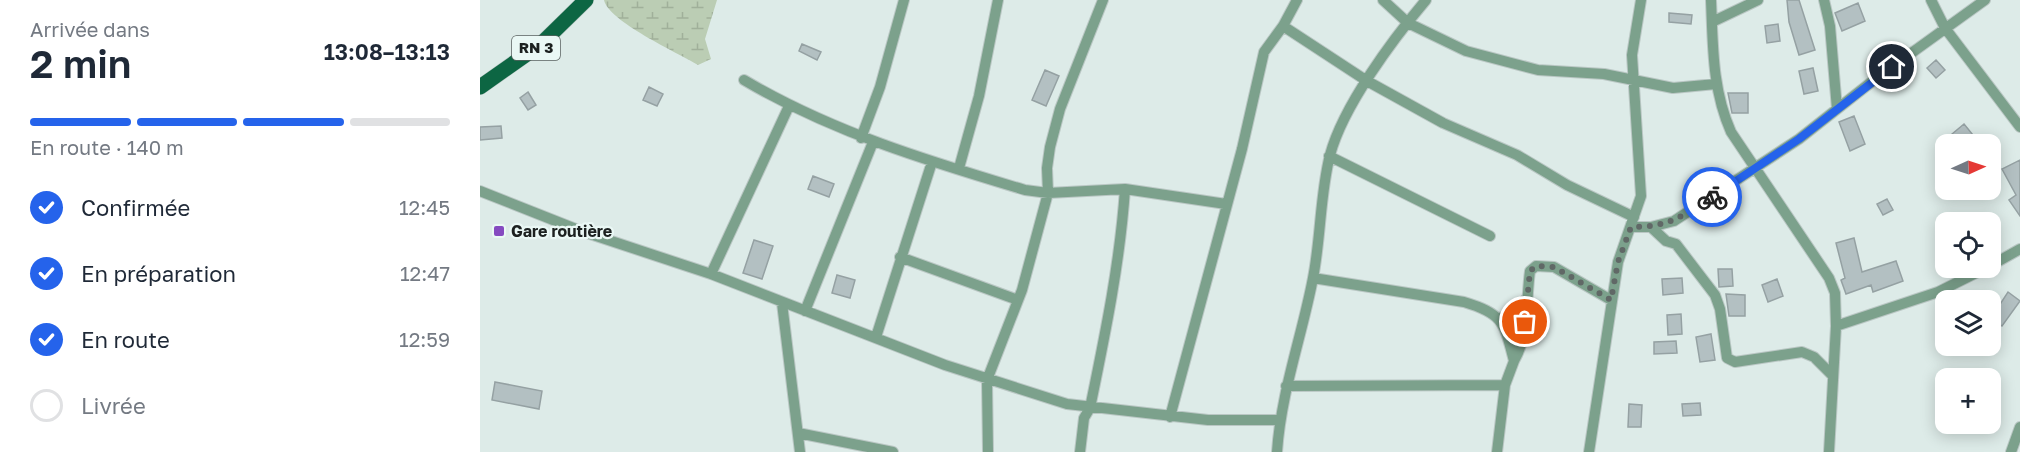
<!DOCTYPE html>
<html lang="fr">
<head>
<meta charset="utf-8">
<style>
	:root { --surface:#fff; --page:#f2f2f3; --text:#1f2937; --muted:#747a83; --line:#e0e1e3; --accent:#2563eb }
	body { margin:0; font-family:"Golos Text",sans-serif; background:var(--page); color:var(--text); height:100vh; display:flex; flex-direction:column; font-size:22px; white-space:nowrap }
	* { box-sizing:border-box; margin:0 }
	p { font-size:20px; color:var(--muted) }
	.icon { flex:none; width:33px; height:33px; fill:none; stroke:currentColor; stroke-width:2; stroke-linecap:round; stroke-linejoin:round }
	.map { position:relative; flex:1; overflow:hidden }
	.side { display:flex; flex-direction:column; background:var(--surface); width:480px }
	.side>* { flex:none }
	.needle { width:39px; rotate:87deg }
	.fabs { position:absolute; left:1455px; top:134px; display:grid; gap:12px }
	.fabs a { display:grid; place-items:center; width:66px; height:66px; border-radius:12px; background:var(--surface); box-shadow:0 3px 15px #0003; font-size:30px }
	.pin { position:absolute; display:grid; place-items:center; width:51px; height:51px; color:#fff; margin:-26px; border:3px solid #fff; border-radius:50%; box-shadow:0 2px 6px #0007 }
	.courier { position:absolute; display:grid; place-items:center; width:60px; height:60px; margin:-30px; border:4px solid #2563eb; border-radius:50%; background:#fff; color:#222; box-shadow:0 2px 8px #0007 }
	.head em { font-style:normal; font-weight:600 }
	.head div { display:flex; flex-direction:column-reverse }
	.head { display:flex; align-items:center; justify-content:space-between; height:102px; padding:0 30px }
	h1 { font-size:39px; font-weight:600; line-height:45px }
	.bar { display:grid; grid-template-columns:repeat(4,1fr); gap:9px 6px; align-content:center; height:72px; padding:0 30px }
	.bar i { height:8px; border-radius:4px; background:var(--line) }
	.bar .active { background:var(--accent) }
	.bar p { grid-column:span 4 }
	ol { padding:0 30px; list-style:none }
	li { display:flex; align-items:center; gap:18px; height:66px }
	li p { margin-inline-start:auto }
	li .icon { padding:6px; border-radius:50%; background:var(--accent); color:#fff; stroke-width:4 }
	li:last-child { color:var(--muted) }
	li i { width:33px; height:33px; border:3px solid var(--line); border-radius:50% }
	main { display:flex; flex:1; min-height:0 }
	.map>svg:first-child { display:block }
	.wetland { fill:url(#wetland-marsh) }
	.building { fill:#b3c0c2; stroke:#95a1a3; stroke-width:1.5 }
	.lines { fill:none; stroke-linecap:round; stroke-linejoin:round }
	.street-casing { stroke:#bac7c4; stroke-width:12 }
	.primary-casing { stroke:#bac7c4; stroke-width:16 }
	.street { stroke:#7ca18c; stroke-width:10 }
	.primary { stroke:#0d6643; stroke-width:15 }
	.done { stroke:#606866; stroke-width:6; stroke-dasharray:0 10.8 }
	.route { stroke:#2563eb; stroke-width:8 }
	.poi-dot { fill:#854ac0; stroke:#eaf8f5; stroke-width:2 }
	.labels { text-anchor:middle; stroke-width:4.5; stroke-linejoin:round; paint-order:stroke }
	.shield { fill:#eaf8f5; stroke:#5a6260; stroke-width:1.5 }
	.shield-label { font-size:15px; font-weight:bold; fill:#1c2120 }
	.poi-label { font-size:16px; font-weight:bold; fill:#1c2120; stroke:#eaf8f5; text-anchor:start }
</style>
</head>
<body>
<main>
<section class="side">
<div class="head"><div><h1>2 min</h1><p>Arrivée dans</p></div><em>13:08–13:13</em></div>
<div class="bar"><i class="active"></i><i class="active"></i><i class="active"></i><i></i><p>En route · 140 m</p></div>
<ol>
<li><svg class="icon" aria-label="check" viewBox="0 0 24 24"><path d="M5 12l5 5 9-10"/></svg>Confirmée<p>12:45</p></li>
<li><svg class="icon" aria-label="check" viewBox="0 0 24 24"><path d="M5 12l5 5 9-10"/></svg>En préparation<p>12:47</p></li>
<li><svg class="icon" aria-label="check" viewBox="0 0 24 24"><path d="M5 12l5 5 9-10"/></svg>En route<p>12:59</p></li>
<li><i></i>Livrée</li>
</ol>
</section>
<div class="map">
<svg width="1540" height="452" viewBox="0 0 1540 452">
	<defs>
		<pattern id="wetland-marsh" width="20" height="14" patternUnits="userSpaceOnUse" patternTransform="scale(1.5)"><rect width="20" height="14" fill="#bbcdb4"/><path d="M1 5h8M5 5V1M11 12h8M15 12V8" fill="none" stroke="#a0b09a"/></pattern>
	</defs>
	<rect width="100%" height="100%" fill="#ddebe8"/>
	<path class="wetland" d="M124 0H237L225 39 231 59 218 65C198 53 128 21 124 0Z"/>
	<path class="building" d="M1307 0H1319L1335 50 1319 55 1309 22Z
		M1378 3 1385 21 1362 31 1355 13Z
		M1189 13 1212 15 1211 24 1189 22Z
		M1298 24 1300 41 1287 43 1285 26Z
		M322 44 341 52 337 60 319 51Z
		M1456 60 1465 70 1456 78 1447 68Z
		M1333 68 1338 91 1324 94 1319 71Z
		M565 70 579 76 566 106 552 100Z
		M169 87 183 94 177 106 163 100Z
		M48 92 56 105 48 110 40 98Z
		M1248 93H1268V113H1252Z
		M1374 116 1385 144 1370 151 1359 122Z
		M1484 124 1493 135 1480 144 1472 134Z
		M21 126 22 138 0 140V127Z
		M1540 160V216L1529 200 1536 195 1522 169Z
		M333 176 354 184 349 197 328 189Z
		M1407 199 1413 210 1403 215 1397 204Z
		M1374 238 1382 272 1416 261 1423 281 1393 292 1391 285 1366 294 1361 280 1365 278 1356 243Z
		M274 240 293 246 282 279 263 273Z
		M1238 269H1252L1253 286 1239 287Z
		M357 275 375 280 370 298 352 293Z
		M1202 278 1203 293 1183 295 1182 279Z
		M1297 279 1303 296 1288 302 1282 285Z
		M1528 292 1540 301 1522 326 1511 318Z
		M1246 294 1265 295V316H1249Z
		M1201 314 1202 334 1188 335 1187 315Z
		M1231 334 1235 360 1220 362 1216 337Z
		M1196 341 1197 353 1174 354V342Z
		M15 382 62 391 59 409 12 400Z
		M1220 403 1221 415 1203 416 1202 404Z
		M1149 404 1162 405 1161 427H1148Z"/>
	<g class="lines">
		<defs>
			<path id="street" d="M903 0 928 23 986 51 1058 70 1124 74 1193 88 1236 84
				M1231 0C1233 46 1232 89 1251 132L1349 278 1355 293 1356 326 1349 452
				M1344 0 1350 26 1357 109
				M1451 0 1465 28 1540 127
				M1232 22 1278 0
				M803 26 887 81 963 123 1037 155 1087 185 1154 217
				M264 80C352 132 448 161 545 190L568 193 645 189 746 204
				M381 138 400 87 424 0
				M849 156 1010 236
				M479 168 499 96 518 0
				M0 191 101 231 231 274 465 365 587 404 728 420H799
				M1151 227H1171L1194 221 1319 139 1394 80 1505 0
				M1171 227 1186 241 1196 244 1235 295 1240 309 1247 358 1255 362 1322 352 1334 357 1352 375
				M420 257 538 300
				M1510 266 1540 249
				M231 274 309 106
				M833 278 984 302C1024 314 1024 323 1034 361L1025 385 1017 452
				M302 303 320 452
				M325 311 393 142
				M1019 318 1034 314 1046 299
				M1356 326 1458 292 1508 267
				M396 337 452 162
				M1034 361C1049 336 1046 299 1050 271L1056 266 1074 267 1131 300
				M806 386 1025 385
				M690 417 762 149 784 52 803 26 817 0
				M318 433 413 452
				M508 452 507 380 542 290 568 193 567 168 570 147 580 109 623 0
				M600 452 604 418 610 408C625 335 640 263 645 189
				M797 452C801 392 822 336 833 278 841 237 840 194 850 155 863 106 913 39 946 0
				M1109 452 1138 262 1161 196 1152 55 1161 0
				M1531 452 1540 427"/>
			<path id="primary" d="M0 87 61 44 106 0"/>
		</defs>
		<use href="#street" class="street-casing"/>
		<use href="#primary" class="primary-casing"/>
		<use href="#street" class="street"/>
		<use href="#primary" class="primary"/>
	</g>
	<g class="lines">
		<path class="done" d="M1045 322 1050 271 1056 266 1074 267 1131 300 1138 262 1151 227C1189 227 1201 217 1232 197"/>
		<path class="route" d="M1232 197 1319 139 1412 67"/>
	</g>
	<rect class="poi-dot" x="13" y="225" width="12" height="12" rx="3"/>
	<g class="labels">
		<rect class="shield" x="32" y="36" width="48" height="24" rx="4.5"/>
		<g class="shield-label">
			<text x="56" y="53">RN 3</text>
		</g>
		<g class="poi-label">
			<text x="31" y="237">Gare routière</text>
		</g>
	</g>
</svg>
<div class="fabs">
<a><svg class="needle" viewBox="-14 -14 28 28"><path d="M0-13l5 13h-10z" fill="#e53935"/><path d="M0 13l5-13h-10z" fill="#747a83"/></svg></a>
<a><svg class="icon" aria-label="locate" viewBox="0 0 24 24"><circle cx="12" cy="12" r="6"/><path d="M12 2v4M12 18v4M2 12h4M18 12h4"/></svg></a>
<a><svg class="icon" aria-label="layers" viewBox="0 0 24 24"><path d="M12 4l9 5-9 5-9-5zM3 14l9 5 9-5"/></svg></a>
<a>+</a>
</div>
<div class="pin" style="left:1045px;top:322px;background:#ea580c"><svg class="icon" aria-label="bag" viewBox="0 0 24 24"><path d="M5 8h14l-1 12H6zM9 8a3 3 0 0 1 6 0"/></svg></div>
<div class="pin" style="left:1412px;top:67px;background:#1f2937"><svg class="icon" aria-label="home" viewBox="0 0 24 24"><path d="M3 11l9-7 9 7M6 9v11h12V9"/></svg></div>
<div class="courier" style="left:1232px;top:197px"><svg class="icon" aria-label="bike" viewBox="0 0 24 24"><circle cx="6" cy="16" r="4"/><circle cx="18" cy="16" r="4"/><path d="M6 16l4-8h5l3 8M10 8l3 8H6M13 5h3"/></svg></div>
</div>
</main>
</body>
</html>
